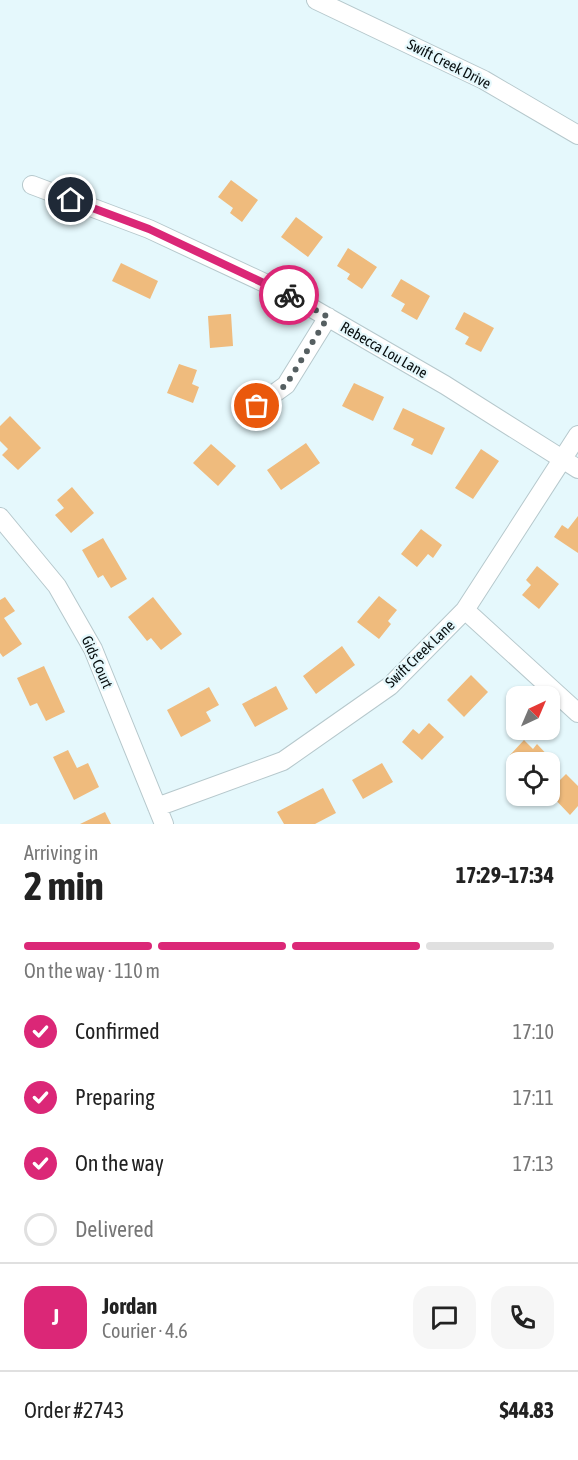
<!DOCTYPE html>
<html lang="en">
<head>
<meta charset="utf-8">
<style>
	:root { --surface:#fff; --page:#f6f6f6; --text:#222; --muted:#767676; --line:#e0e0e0; --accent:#db2777 }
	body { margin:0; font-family:"Asap Condensed",sans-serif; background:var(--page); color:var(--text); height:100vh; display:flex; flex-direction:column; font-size:22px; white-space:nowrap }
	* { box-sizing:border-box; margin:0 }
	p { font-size:20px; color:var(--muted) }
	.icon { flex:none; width:33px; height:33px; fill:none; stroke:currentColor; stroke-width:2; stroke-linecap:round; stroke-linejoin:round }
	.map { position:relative; height:824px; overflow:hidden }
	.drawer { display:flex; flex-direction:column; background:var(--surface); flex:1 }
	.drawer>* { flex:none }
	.needle { width:39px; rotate:44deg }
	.controls { position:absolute; left:506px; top:686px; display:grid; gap:12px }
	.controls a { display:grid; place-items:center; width:54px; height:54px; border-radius:12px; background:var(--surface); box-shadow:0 2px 4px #0004; font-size:30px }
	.pin { position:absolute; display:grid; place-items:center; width:51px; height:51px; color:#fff; margin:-26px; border:3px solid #fff; border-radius:50%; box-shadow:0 2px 6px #0007 }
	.courier { position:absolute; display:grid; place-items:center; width:60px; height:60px; margin:-30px; border:4px solid #db2777; border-radius:50%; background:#fff; color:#222; box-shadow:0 2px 8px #0007 }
	.summary em { font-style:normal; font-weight:700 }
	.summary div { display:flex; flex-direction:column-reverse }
	.summary { display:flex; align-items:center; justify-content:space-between; height:102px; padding:0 24px }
	h1 { font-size:39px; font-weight:700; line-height:45px }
	.bar { display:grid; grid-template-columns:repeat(4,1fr); gap:9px 6px; align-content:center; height:72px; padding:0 24px }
	.bar i { height:8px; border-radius:4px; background:var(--line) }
	.bar .selected { background:var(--accent) }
	.bar p { grid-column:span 4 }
	.line { display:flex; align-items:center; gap:15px; padding:0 24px; border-top:2px solid var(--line) }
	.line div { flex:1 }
	.round { display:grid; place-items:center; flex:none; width:63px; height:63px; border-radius:18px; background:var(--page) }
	ol { padding:0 24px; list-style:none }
	li { display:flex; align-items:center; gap:18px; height:66px }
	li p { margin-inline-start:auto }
	li .icon { padding:6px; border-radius:50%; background:var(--accent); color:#fff; stroke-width:4 }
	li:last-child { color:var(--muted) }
	li i { width:33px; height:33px; border:3px solid var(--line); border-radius:50% }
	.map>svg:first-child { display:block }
	.building { fill:#efbb7d }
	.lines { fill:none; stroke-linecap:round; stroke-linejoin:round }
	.minor-casing { stroke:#b6c8cc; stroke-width:20 }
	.minor { stroke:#fff; stroke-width:18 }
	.done { stroke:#555f61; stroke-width:6; stroke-dasharray:0 10.8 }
	.route { stroke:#db2777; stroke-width:8 }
	.labels { text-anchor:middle; stroke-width:4.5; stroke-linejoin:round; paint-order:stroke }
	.street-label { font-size:15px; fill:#070d0e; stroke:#e5f8fc }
</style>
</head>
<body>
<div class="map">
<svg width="578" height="824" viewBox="0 0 578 824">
	<rect width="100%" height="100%" fill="#e5f8fc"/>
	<path class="building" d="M231 180 258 200 242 222 230 213 233 208 218 197Z
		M296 217 323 237 308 257 281 237Z
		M348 248 377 267 362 289 347 279 350 274 337 266Z
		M121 263 158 281 150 299 112 281Z
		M401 279 430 296 417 320 401 311 405 304 391 296Z
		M464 312 494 328 481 352 465 344 469 337 455 329Z
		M231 314 233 346 210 348 208 316Z
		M179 364 197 370 192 384 199 387 193 403 167 393Z
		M354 383 384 397 373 421 342 406Z
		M403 408 445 428 432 455 411 445 414 439 393 429Z
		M10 416 41 448 18 470 2 455 8 449 0 441V426Z
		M306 443 320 463 281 490 267 470Z
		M211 444 236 466 218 486 193 463Z
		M481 449 499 461 473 499 455 488Z
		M72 487 94 513 71 533 55 515 64 508 57 500Z
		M578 516V553L554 537 562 525 568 529Z
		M421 529 442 545 433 558 428 554 417 567 401 554Z
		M103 538 127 579 111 588 103 575 98 578 82 550Z
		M537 566 559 584 539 609 522 595 531 585 526 580Z
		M379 596 397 610 388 621 391 624 379 639 357 622Z
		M5 597 15 611 4 618 22 644 3 657 0 653V600Z
		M153 597 182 634 161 650 151 638 147 641 128 617Z
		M342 646 355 665 316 694 303 676Z
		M44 666 65 712 46 721 37 703 30 706 17 678Z
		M471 675 488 692 464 717 447 700Z
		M276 686 288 709 255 727 242 704Z
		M209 687 219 705 206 712 211 721 181 737 167 710Z
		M429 723 444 737 422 760 402 742 413 729 419 734Z
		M524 740 533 749 537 744 552 760 550 762H517L510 755Z
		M68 750 77 768 88 763 99 787 74 800 53 757Z
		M382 763 393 782 363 799 352 780Z
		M566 774 578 786V806L570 815 549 793V791Z
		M323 788 336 813 315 824H284L277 812Z
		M105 812 111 824H80Z"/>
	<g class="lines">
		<defs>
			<path id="minor" d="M316 0 484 80 578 135
				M32 185 149 229 284 292 445 385 578 469
				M257 406 286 385 328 317
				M0 517 57 586 93 649 164 824
				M465 610 578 713
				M157 807 283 761 390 686 465 610 578 435"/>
		</defs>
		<use href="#minor" class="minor-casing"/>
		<use href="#minor" class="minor"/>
	</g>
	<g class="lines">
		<path class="done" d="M257 406 286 385 328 317 289 295"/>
		<path class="route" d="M71 200 149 229 289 295"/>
	</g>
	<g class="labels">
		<g class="street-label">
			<text transform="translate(449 64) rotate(27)" y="5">Swift Creek Drive</text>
			<text transform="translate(384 350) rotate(30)" y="5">Rebecca Lou Lane</text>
			<text transform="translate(420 654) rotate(-44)" y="5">Swift Creek Lane</text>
			<text transform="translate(97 662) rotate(66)" y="5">Gids Court</text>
		</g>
	</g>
</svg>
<div class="controls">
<a><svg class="needle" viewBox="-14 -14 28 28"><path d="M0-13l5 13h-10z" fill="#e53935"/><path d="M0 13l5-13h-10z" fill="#767676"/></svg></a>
<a><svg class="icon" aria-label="locate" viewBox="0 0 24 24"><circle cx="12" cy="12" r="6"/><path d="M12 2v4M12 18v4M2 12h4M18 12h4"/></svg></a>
</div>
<div class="pin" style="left:257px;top:406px;background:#ea580c"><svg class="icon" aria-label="bag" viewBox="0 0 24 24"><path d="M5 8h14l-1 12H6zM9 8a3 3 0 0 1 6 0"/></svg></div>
<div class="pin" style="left:71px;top:200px;background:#1f2937"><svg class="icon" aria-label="home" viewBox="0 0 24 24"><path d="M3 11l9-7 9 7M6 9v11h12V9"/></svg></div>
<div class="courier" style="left:289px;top:295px"><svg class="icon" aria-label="bike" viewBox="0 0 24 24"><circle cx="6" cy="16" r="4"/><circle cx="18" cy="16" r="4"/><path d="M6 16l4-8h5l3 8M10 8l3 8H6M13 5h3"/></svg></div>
</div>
<section class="drawer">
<div class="summary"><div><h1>2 min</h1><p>Arriving in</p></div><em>17:29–17:34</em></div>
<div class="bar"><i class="selected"></i><i class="selected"></i><i class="selected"></i><i></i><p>On the way · 110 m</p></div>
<ol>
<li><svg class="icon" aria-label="check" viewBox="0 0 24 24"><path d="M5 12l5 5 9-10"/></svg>Confirmed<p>17:10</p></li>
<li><svg class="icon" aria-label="check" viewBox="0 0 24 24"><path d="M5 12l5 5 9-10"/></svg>Preparing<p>17:11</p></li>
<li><svg class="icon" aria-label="check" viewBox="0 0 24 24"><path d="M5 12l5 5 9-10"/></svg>On the way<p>17:13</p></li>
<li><i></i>Delivered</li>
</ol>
<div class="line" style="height:108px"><b class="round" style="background:var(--accent);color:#fff">J</b><div><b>Jordan</b><p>Courier · 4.6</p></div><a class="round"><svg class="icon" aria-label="chat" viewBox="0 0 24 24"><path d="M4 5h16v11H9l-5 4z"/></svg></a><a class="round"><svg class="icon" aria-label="phone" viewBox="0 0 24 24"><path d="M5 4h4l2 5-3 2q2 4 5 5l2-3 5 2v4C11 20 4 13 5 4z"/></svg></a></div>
<div class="line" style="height:78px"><div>Order #2743</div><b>$44.83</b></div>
</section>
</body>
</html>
